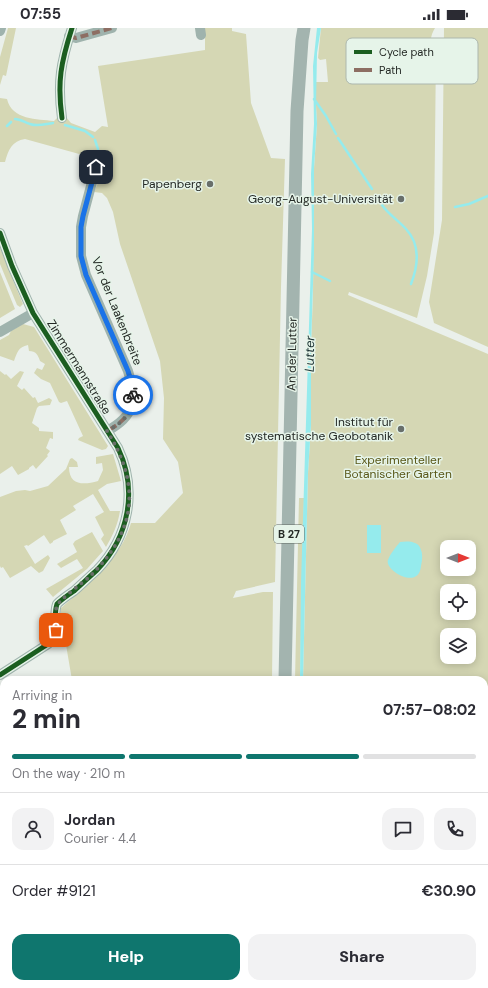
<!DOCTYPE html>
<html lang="en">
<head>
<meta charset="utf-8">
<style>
	:root { --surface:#fff; --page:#f2f2f3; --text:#2b2b33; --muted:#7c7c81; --line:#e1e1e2; --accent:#0f766e }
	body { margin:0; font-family:"DM Sans",sans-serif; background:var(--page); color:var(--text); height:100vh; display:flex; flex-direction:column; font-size:15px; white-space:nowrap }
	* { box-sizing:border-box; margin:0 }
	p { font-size:13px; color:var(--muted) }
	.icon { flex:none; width:22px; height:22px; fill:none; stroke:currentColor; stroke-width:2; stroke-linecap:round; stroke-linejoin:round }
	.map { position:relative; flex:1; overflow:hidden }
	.side { position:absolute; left:0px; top:648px; width:488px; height:312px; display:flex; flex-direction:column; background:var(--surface); border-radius:12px 12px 0 0; box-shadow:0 2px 10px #0003 }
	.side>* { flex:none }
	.needle { width:26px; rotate:90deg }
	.tools { position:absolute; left:440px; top:512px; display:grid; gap:8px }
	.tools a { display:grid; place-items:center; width:36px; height:36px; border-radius:8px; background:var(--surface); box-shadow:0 2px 10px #0003; font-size:20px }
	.pin { position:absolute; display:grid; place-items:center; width:34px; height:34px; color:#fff; margin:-17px; border-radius:8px; box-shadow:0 2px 6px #0006 }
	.courier { position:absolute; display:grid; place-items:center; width:40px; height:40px; margin:-20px; border:3px solid #1a73e8; border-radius:50%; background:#fff; color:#222; box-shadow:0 1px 5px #0007 }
	.overview em { font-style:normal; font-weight:800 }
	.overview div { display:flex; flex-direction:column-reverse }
	.overview { display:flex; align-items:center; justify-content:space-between; height:68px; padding:0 12px }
	h1 { font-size:26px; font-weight:800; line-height:30px }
	.bar { display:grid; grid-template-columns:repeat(4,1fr); gap:6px 4px; align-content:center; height:48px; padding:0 12px }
	.bar i { height:5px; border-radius:3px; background:var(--line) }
	.bar .active { background:var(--accent) }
	.bar p { grid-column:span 4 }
	.line { display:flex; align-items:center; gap:10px; padding:0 12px; border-top:1px solid var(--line) }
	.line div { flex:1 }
	.round { display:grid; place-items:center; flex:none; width:42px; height:42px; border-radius:12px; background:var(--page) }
	.cta { display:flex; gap:8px; margin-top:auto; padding:8px 12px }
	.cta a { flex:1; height:46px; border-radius:12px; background:var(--accent); color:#fff; font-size:16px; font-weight:800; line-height:46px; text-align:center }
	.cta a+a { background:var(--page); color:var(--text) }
	.status { display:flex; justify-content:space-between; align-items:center; height:28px; padding:0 20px; background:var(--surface); direction:ltr }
	.status svg { height:11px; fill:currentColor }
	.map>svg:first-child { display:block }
	.green { fill:#d5d7b4; fill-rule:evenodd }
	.water { fill:#95ebed }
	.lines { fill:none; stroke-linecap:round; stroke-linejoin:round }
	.stream { stroke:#95ebed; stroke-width:2.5 }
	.minor { stroke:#9fb3ad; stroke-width:10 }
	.major { stroke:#a3b4af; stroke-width:13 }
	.quiet { stroke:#8d6e63; stroke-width:4; stroke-dasharray:8 4; stroke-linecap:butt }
	.cycleway-casing { stroke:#e6f4e9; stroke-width:8 }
	.cycleway { stroke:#1b5e20; stroke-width:5 }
	.done { stroke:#696f6a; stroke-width:4; stroke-dasharray:0 7.2 }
	.route { stroke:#1a73e8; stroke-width:5 }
	.poi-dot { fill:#696f6a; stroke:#e6f4e9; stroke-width:1.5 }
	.labels { text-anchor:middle; stroke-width:3; stroke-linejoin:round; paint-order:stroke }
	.shield { fill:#e6f4e9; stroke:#5e6660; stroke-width:1 }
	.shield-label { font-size:11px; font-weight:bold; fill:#242925 }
	.poi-label { font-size:12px; fill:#242925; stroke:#e6f4e9; text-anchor:end }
	.street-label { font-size:12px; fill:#242925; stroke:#e6f4e9 }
	.park-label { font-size:12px; fill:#595718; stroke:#e6f4e9 }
	.water-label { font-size:13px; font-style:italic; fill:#1b3132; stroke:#e6f4e9 }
	.key { fill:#e6f4e9; stroke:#acb7ae; stroke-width:1 }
	.key-label { font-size:11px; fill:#242925 }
</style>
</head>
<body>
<div class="status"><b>07:55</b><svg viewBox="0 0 49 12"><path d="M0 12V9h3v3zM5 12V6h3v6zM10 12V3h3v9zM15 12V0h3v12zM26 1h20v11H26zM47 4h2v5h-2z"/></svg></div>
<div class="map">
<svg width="488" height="960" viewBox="0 0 488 960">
	<rect width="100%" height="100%" fill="#eaf0eb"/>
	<path class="green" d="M8 0H16L6 48 3 47 0 57V29Z
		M205 0H232V3L246 6 251 75 271 130 285 131 281 259 275 554 236 563 233 570 263 564H273L272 652H72L65 611 64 608 62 609 60 605 61 580C88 556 121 531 131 495H155L183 465 178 434 163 411 164 370 160 333 120 216 113 184 107 170 102 165 94 164 103 143 91 139 93 134 90 129 25 111C12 113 8 122 5 134H0V70L7 71C12 92 37 91 54 93L58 89H66L71 95 95 104 102 98 108 99 98 38 205 22Z
		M321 0H435C430 8 429 16 436 23L434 205 427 248 417 290 349 264 348 267 488 326V774L484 784V652H303L308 445 311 396V319L313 266 314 140 317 96 316 78V54H328L326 31 320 32 318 30ZM447 519H469V541H447ZM447 563H469V585H447ZM447 607H469V629H447Z
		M444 0H488V319L434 295 429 274 442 192Z
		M0 219 10 245 23 276 20 279 17 277 0 236Z
		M0 244 15 281 0 290Z
		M23 296 34 299 108 418 106 421 102 422 78 412 79 410 83 408 67 373 61 375 59 374 50 355 41 351 34 345 37 340 42 342 45 336 40 333C38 327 36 323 29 323L28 317C18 319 17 325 14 333L0 328V312L9 307 11 303Z
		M0 343 5 347 6 346 11 351 20 343 24 344 17 358 22 362 24 360 33 370 35 369 38 375 49 370 52 372 50 377 39 378 37 380 32 395 39 400V403L53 404V411L50 410 46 420 50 423 47 427 48 428 36 441 33 437 29 440V441L18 447 12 438 0 446Z
		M113 426 121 453 107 456 98 462 110 483H120C118 496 113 507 106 519L101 511 104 507 95 489 104 484 93 466 73 478 76 482 60 492 67 506 53 513V514L50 516 44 507 28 518 27 517 24 518 35 536 48 527 50 530 43 543 39 545 31 538 10 550 3 539 1 540 0 538V469L16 463 25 462 30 463 48 458 66 441 70 431 72 430 77 434 78 439H69C69 458 84 457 98 453L103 442 102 435 96 436V429Z
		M299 470H304L300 652H295Z
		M92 504 103 523 87 541 53 569 46 561 83 540 77 531 61 540 57 536 77 524 73 516 75 513Z
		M0 712 4 723V780L0 760Z
		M4 822V956H201L200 960H0V823Z
		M488 916V960H380L383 956H484V918Z
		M223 956H360L357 960H222Z"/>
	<path class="water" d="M317 0H321L317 25 316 78 317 96 314 140V225L311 319V397L308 445 303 652H300L301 555 312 201 311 146 314 96 313 38Z
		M367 497H381V525H367Z
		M400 514C408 513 419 513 421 522 423 527 422 533 421 538 419 563 384 542 388 532 390 526 396 519 400 514Z"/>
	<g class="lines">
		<path class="stream" d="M314 71 326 88 336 106
			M15 91C21 91 25 95 30 96 38 99 45 96 53 95
			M65 97 85 103 93 109
			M7 98 11 94
			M338 110 372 161
			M95 112 98 121
			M99 135V125
			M382 177C389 187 398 192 406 201 421 217 418 238 411 256
			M455 179 469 176 488 168
			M312 244 330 253"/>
		<path class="minor" d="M200 0 201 7
			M0 3 1 0
			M69 8 76 10 112 0
			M62 90C57 54 61 34 72 0
			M96 139 83 188 81 199V228L86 247 128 343C137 372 135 388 107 403
			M0 205 12 238 33 285 118 420C138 462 129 509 97 542 89 549 82 556 74 563 68 567 62 571 57 576 52 591 61 602 48 616L0 647
			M0 304 33 285
			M0 777C4 800 4 823 0 846
			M487 852 485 833 487 805
			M366 960 369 956"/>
		<path class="major" d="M285 652 297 83 302 12 304 0
			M211 960 212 956"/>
		<path class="quiet" d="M69 8 76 10 112 0
			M96 139 83 188 81 199V228L86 247 128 343C137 372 135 388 107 403"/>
		<defs>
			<path id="cycleway" d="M62 90C57 54 61 34 72 0
				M0 205 12 238 33 285 118 420C138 462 129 509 97 542 89 549 82 556 74 563 68 567 62 571 57 576 52 591 61 602 48 616L0 647
				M0 777C4 800 4 823 0 846"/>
		</defs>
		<use href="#cycleway" class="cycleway-casing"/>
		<use href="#cycleway" class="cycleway"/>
	</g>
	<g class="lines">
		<path class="done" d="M56 602C56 594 54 585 57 578 60 571 81 556 88 550 136 505 142 458 107 403 123 394 133 386 133 367"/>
		<path class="route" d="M96 139 83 188 81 199V228L86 247 128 343 131 353 133 367"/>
	</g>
	<g class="poi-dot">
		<circle cx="210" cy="156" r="4"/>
		<circle cx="401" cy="171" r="4"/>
		<circle cx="401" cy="401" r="4"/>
	</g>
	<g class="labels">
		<rect class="shield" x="274" y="497" width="30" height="18" rx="3"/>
		<g class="shield-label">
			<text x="289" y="510">B 27</text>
		</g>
		<g class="poi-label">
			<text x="202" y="160">Papenberg</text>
			<text x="393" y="175">Georg-August-Universität</text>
			<text x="393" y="398">Institut für<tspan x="393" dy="14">systematische Geobotanik</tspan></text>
		</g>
		<g class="street-label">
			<text transform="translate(117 283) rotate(68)" y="4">Vor der Laakenbreite</text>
			<text transform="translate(292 326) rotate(-89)" y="4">An der Lutter</text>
			<text transform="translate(79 339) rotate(58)" y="4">Zimmermannstraße</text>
		</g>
		<g class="park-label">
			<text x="398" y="436">Experimenteller<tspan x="398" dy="14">Botanischer Garten</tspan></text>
		</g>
		<g class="water-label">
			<text transform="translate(309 326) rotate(-89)" y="5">Lutter</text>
		</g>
	</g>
	<rect x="346" y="10" width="132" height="46" rx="6" class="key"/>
	<rect x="354" y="22" width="18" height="4" fill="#1b5e20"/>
	<rect x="354" y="40" width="18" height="4" fill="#8d6e63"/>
	<g class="key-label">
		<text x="379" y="28">Cycle path</text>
		<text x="379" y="46">Path</text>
	</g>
</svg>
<div class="tools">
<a><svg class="needle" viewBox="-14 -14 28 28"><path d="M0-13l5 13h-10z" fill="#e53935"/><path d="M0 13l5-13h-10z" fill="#7c7c81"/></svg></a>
<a><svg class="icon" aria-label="locate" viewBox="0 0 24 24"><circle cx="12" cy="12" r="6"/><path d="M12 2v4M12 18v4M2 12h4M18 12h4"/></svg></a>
<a><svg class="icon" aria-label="layers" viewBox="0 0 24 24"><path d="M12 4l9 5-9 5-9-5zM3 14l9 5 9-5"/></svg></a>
</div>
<div class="pin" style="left:56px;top:602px;background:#ea580c"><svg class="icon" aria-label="bag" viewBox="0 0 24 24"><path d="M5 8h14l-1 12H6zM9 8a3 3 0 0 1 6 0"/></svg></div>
<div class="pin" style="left:96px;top:139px;background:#1f2937"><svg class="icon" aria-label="home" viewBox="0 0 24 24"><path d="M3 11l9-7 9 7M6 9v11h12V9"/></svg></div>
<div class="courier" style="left:133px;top:367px"><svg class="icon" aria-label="bike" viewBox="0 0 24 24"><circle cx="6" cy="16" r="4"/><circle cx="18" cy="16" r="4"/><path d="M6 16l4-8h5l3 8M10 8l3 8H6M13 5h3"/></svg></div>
<section class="side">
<div class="overview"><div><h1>2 min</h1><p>Arriving in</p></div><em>07:57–08:02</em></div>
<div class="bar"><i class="active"></i><i class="active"></i><i class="active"></i><i></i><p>On the way · 210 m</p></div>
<div class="line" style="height:72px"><a class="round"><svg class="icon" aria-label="person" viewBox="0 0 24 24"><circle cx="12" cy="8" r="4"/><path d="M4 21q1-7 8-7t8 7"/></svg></a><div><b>Jordan</b><p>Courier · 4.4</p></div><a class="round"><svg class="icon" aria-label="chat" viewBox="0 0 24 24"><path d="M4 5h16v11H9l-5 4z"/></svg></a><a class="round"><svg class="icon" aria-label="phone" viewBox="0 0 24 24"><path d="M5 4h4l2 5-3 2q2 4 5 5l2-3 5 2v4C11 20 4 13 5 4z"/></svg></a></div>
<div class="line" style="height:52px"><div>Order #9121</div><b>€30.90</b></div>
<div class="cta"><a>Help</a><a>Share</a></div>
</section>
</div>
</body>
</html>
